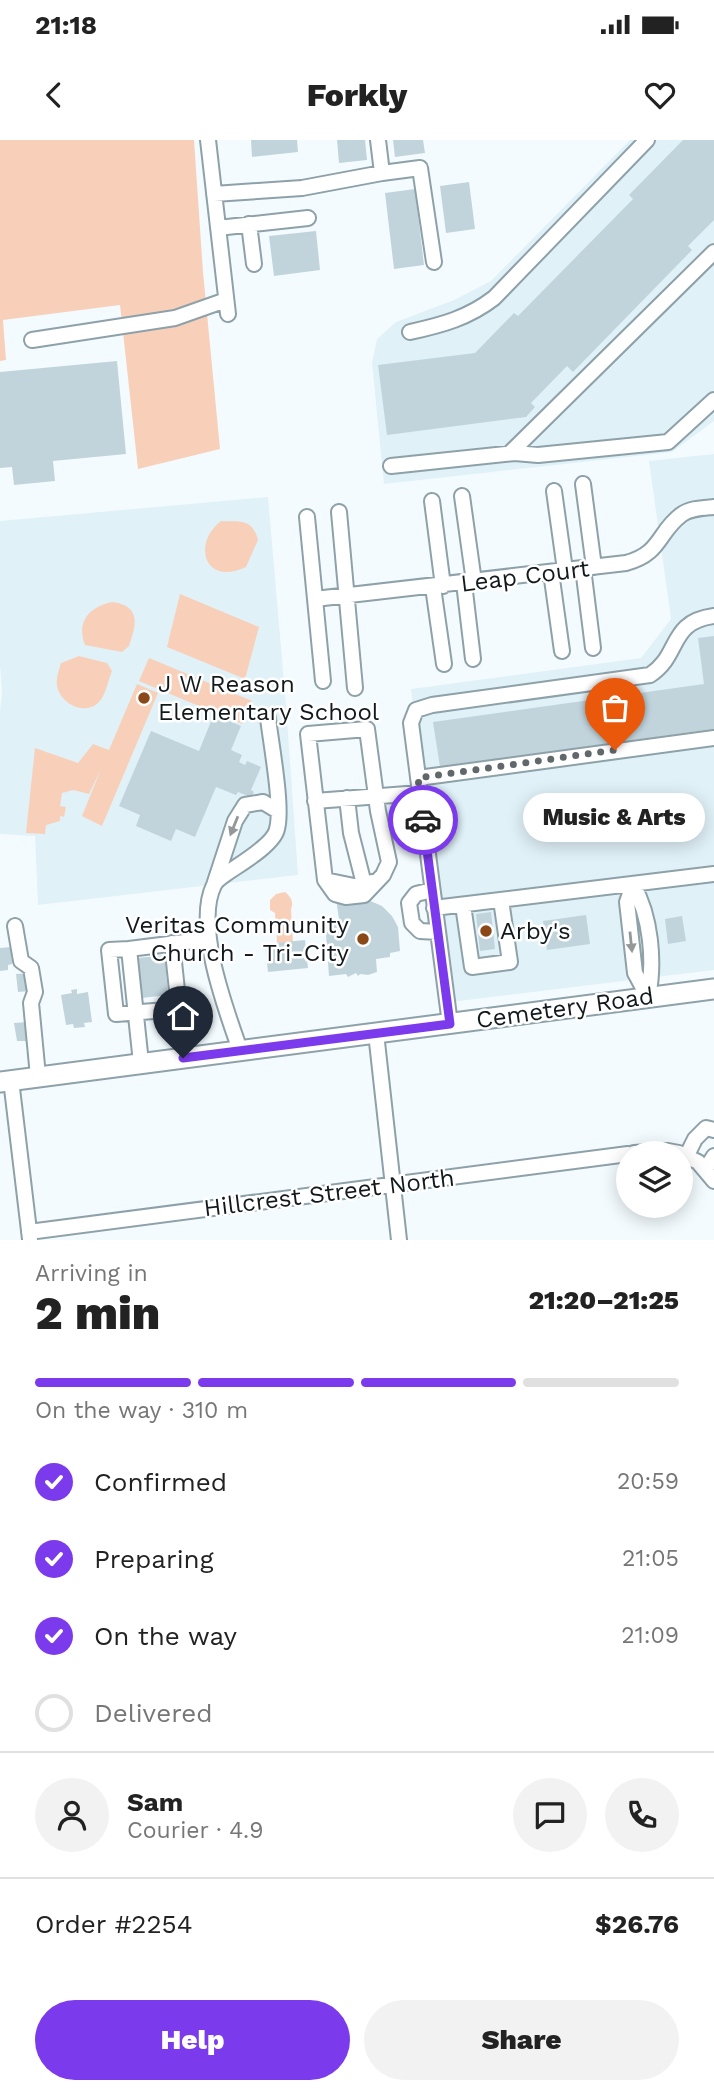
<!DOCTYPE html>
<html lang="en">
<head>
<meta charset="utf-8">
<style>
	:root { --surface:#fff; --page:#f2f2f2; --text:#222; --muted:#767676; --line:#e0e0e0; --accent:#7c3aed }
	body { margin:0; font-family:"Work Sans",sans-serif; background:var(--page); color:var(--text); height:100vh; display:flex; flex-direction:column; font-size:26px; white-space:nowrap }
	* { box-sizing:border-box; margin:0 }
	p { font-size:23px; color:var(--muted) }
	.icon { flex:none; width:38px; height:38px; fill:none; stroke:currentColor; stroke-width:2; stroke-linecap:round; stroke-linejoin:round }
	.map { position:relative; height:1100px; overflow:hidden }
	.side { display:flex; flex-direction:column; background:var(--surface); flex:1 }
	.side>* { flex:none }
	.buttons { position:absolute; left:616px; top:1001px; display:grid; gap:14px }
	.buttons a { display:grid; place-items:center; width:77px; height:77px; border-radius:50%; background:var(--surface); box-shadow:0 4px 18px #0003; font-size:35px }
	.pin { position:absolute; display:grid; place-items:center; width:60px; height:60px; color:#fff; margin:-72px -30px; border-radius:50% 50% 50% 0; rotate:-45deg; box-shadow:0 0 7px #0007 }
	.pin .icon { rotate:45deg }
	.courier { position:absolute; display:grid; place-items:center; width:70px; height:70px; margin:-35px; border:5px solid #7c3aed; border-radius:50%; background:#fff; color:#222; box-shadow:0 2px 9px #0007 }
	.bubble { position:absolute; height:49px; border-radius:24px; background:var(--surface); box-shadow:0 4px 18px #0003; font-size:23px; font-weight:800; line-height:49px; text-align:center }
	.summary em { font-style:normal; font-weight:800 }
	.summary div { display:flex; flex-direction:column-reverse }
	.summary { display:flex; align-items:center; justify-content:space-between; height:119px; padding:0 35px }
	h1 { font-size:46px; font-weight:800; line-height:52px }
	.bar { display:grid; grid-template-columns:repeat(4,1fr); gap:10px 7px; align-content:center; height:84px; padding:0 35px }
	.bar i { height:9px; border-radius:5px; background:var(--line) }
	.bar .on { background:var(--accent) }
	.bar p { grid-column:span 4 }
	.line { display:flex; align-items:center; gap:18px; padding:0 35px; border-top:2px solid var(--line) }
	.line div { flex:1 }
	.round { display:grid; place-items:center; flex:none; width:74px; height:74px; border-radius:37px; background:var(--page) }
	ol { padding:0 35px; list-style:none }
	li { display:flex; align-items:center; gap:21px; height:77px }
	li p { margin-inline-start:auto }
	li .icon { padding:7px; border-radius:50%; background:var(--accent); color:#fff; stroke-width:4 }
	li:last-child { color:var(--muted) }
	li i { width:38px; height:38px; border:4px solid var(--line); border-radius:50% }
	.button { display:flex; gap:14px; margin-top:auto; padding:14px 35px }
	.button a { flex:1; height:80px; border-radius:42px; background:var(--accent); color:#fff; font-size:28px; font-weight:800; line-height:80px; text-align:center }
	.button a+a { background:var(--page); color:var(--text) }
	.status { display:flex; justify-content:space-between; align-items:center; height:49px; padding:0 35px; background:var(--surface); direction:ltr }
	.status svg { height:19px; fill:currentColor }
	header { display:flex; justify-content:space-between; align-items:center; height:91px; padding:0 35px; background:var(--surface); font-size:32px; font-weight:800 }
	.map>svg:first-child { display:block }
	.built { fill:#e0f1f8 }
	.green { fill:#f8d0b9 }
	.building { fill:#c1d4dc }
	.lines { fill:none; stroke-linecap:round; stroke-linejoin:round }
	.minor-casing { stroke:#8ea1a9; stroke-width:18 }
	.major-casing { stroke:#8ea1a9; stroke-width:23 }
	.minor { stroke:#fff; stroke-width:14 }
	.major { stroke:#fff; stroke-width:19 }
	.oneway { fill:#949899 }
	.done { stroke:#61686b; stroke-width:7; stroke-dasharray:0 12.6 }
	.route { stroke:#7c3aed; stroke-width:9 }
	.poi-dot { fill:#8a4717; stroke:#fff; stroke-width:2.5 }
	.labels { text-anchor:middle; stroke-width:5; stroke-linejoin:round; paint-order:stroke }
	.street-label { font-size:24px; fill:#12191c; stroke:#fff }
	.poi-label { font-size:24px; fill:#12191c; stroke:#fff; text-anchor:start }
</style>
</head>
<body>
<div class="status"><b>21:18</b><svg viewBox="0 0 49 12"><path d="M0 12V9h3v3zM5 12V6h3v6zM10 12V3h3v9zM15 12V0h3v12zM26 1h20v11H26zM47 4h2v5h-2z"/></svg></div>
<header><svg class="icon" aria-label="back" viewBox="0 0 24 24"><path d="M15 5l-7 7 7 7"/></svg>Forkly<svg class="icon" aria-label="heart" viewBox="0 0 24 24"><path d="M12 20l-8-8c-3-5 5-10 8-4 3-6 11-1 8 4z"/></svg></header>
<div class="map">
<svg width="714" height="1100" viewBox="0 0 714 1100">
	<rect width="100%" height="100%" fill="#f3fbff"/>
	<path class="built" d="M630 0H714V281L672 312 384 344 372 223 377 199 396 182 454 160 491 141Z
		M714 314V830L451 862 411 549 641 518 671 479 649 321Z
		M268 357 286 565 298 735 38 765 35 696 0 694V573L2 551 0 525V381Z"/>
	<path class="green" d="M0 0H194L203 132 220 309 138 329 120 165 3 180 6 220 0 221Z
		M221 381C241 382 252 378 258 400L246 427C204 447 192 403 221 381Z
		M180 454 259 487 245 539 167 507Z
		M112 462C142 466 136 485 129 506L122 512 85 505C76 482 89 467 112 462Z
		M79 516 107 523 112 531C108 540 106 555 99 562 85 577 59 563 57 545 56 537 59 530 61 523Z
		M149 518 252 561 242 584 139 541Z
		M137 544 158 553 102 686 82 676 101 629 89 654 73 650 62 653 60 666 66 667 64 677 60 676V681L46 685 45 694 26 693 35 608 78 623 93 604 109 610Z
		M285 752C291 757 294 762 291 769L293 802 277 803 275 773 270 770V760L276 754Z"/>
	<path class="building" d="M251 0H297L298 12 252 17Z
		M337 0H365L367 20 339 23Z
		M393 0H423L425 13 395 17Z
		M683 0H714V80L688 106 692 110 573 232 567 226 531 263 535 267 526 277 387 295 378 225 475 213 514 173 518 176 633 59 629 55Z
		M469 42 475 89 446 93 440 46Z
		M415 49 424 125 394 129 385 53Z
		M316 91 320 130 274 136 269 96Z
		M117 221 126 314 53 321 55 341 14 345 12 327 0 328V232Z
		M714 496V589L440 627 433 582 704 544 698 498Z
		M214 574 241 586 231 610 242 615 239 622 245 625 247 621 261 627 251 650 254 652 251 657 238 652 236 655 216 647 195 697 176 689 171 701 136 686 140 675 119 666 151 591 199 611Z
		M336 759 368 760 382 766 392 776 398 787 400 811 390 813V817L376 819 377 832 368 835 360 834 358 836 356 833 348 837 346 834 329 836 325 781 339 779Z
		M491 772 495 809 480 811 476 774Z
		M586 775 590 804 547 810 543 781Z
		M682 776 686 801 668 804 665 779Z
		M305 800 308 828 268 832 265 804Z
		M11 807 12 824 8 825V830L0 831V808Z
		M165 815 168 855 142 858 138 818Z
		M29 833 30 851 18 852 16 834Z
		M77 849V854L88 852 92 882 84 883 85 887 74 888 73 884 66 885 61 855 72 853 71 850Z
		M29 882V901H17L14 883Z"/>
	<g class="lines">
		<defs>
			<path id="minor" d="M208 0 228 174
				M382 33 420 28 434 122
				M214 54 302 48 382 33 378 0
				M249 84 254 124
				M218 88 308 78
				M410 192C442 185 468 178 494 158L647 0
				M32 200 175 178 226 160
				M510 313 714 112
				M391 326 515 313 538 315 668 302 714 260
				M583 344 594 427
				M554 351 565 430
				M462 356 474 442
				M432 361 443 446
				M339 372 355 548
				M307 377 323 541
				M583 428 593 508
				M551 432 562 511
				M464 443 473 519
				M433 447 444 524
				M315 459 626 423C661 414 658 392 681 375 690 368 703 368 714 367
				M367 589 378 671 389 722 383 735 364 755 346 757 335 754 325 740 308 594Z
				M418 638 714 598
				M347 658 351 693 364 744
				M315 661 420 653
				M325 740 354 746 372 742
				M215 742 235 681 245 665 263 662 278 671
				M633 745 627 762 635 833 648 857
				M633 745C651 776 655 822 648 857
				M432 750 416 754 409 763 412 783 420 791 438 792
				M463 765 472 827 510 822 501 760
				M434 768 714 734
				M15 786 21 821 31 828 35 852 31 863 38 936
				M129 809 109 810 116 874 179 869 172 803
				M450 884 411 583 416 570 432 565 650 535C681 515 668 482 714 476
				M376 893 399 1100
				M240 910C226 870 194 785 214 745 217 739 225 735 230 731 242 723 274 704 277 689 283 667 271 604 268 578
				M141 923 129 809 209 799
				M11 940 30 1099
				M634 1013 668 1011 679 1013
				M681 1014 698 1022 714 1041
				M686 1017 695 999 706 988 714 990
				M705 1030 714 1016
				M29 1092 628 1014"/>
			<path id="major" d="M0 942 714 849"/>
		</defs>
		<use href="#minor" class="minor-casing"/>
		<use href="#major" class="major-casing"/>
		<use href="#minor" class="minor"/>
		<use href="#major" class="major"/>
	</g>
	<defs><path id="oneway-solid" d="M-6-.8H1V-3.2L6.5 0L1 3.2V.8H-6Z" transform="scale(1.75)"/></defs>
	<g class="oneway">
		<use href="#oneway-solid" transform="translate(234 686) rotate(112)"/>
		<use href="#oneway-solid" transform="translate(631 802) rotate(84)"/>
	</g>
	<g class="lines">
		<path class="done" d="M423 680 418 638 615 610"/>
		<path class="route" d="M183 918 450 884 423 680"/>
	</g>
	<g class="poi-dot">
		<circle cx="144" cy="558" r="7"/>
		<circle cx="486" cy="791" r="7"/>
		<circle cx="363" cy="799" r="7"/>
	</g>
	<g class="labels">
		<g class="street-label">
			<text transform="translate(525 436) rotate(-7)" y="8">Leap Court</text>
			<text transform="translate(565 868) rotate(-8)" y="8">Cemetery Road</text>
			<text transform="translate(329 1053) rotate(-7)" y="8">Hillcrest Street North</text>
		</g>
		<g class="poi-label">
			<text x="158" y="552">J W Reason<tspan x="158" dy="28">Elementary School</tspan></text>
			<text x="349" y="793" text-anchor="end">Veritas Community<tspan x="349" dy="28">Church - Tri-City</tspan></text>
			<text x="500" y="799">Arby's</text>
		</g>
	</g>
</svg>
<div class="buttons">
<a><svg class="icon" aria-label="layers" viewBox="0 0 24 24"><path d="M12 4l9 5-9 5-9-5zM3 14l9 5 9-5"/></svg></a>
</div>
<div class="pin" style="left:615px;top:610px;background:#ea580c"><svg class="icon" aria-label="bag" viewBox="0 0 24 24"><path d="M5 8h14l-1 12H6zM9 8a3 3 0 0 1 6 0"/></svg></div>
<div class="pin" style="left:183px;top:918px;background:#1f2937"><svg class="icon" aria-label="home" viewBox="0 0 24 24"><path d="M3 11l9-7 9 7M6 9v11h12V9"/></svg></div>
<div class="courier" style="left:423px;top:680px"><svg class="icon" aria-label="car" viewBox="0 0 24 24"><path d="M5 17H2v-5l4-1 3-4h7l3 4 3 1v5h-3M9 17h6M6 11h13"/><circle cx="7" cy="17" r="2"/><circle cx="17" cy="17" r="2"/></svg></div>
<div class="bubble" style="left:523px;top:653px;width:182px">Music &amp; Arts</div>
</div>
<section class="side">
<div class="summary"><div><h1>2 min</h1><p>Arriving in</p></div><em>21:20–21:25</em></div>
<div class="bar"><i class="on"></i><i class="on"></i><i class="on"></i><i></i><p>On the way · 310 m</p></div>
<ol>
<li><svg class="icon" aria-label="check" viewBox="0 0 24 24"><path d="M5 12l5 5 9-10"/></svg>Confirmed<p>20:59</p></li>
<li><svg class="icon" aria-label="check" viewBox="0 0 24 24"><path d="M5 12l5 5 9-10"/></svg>Preparing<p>21:05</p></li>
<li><svg class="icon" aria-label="check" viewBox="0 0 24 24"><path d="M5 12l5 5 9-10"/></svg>On the way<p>21:09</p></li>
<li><i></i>Delivered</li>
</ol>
<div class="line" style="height:126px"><a class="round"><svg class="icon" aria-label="person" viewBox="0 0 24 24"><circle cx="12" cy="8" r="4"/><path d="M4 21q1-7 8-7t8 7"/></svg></a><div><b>Sam</b><p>Courier · 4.9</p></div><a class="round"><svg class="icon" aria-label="chat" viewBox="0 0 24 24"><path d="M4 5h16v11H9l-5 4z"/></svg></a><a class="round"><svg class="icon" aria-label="phone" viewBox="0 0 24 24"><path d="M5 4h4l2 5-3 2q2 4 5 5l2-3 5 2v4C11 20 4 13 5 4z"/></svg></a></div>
<div class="line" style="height:91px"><div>Order #2254</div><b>$26.76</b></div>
<div class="button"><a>Help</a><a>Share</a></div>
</section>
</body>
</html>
